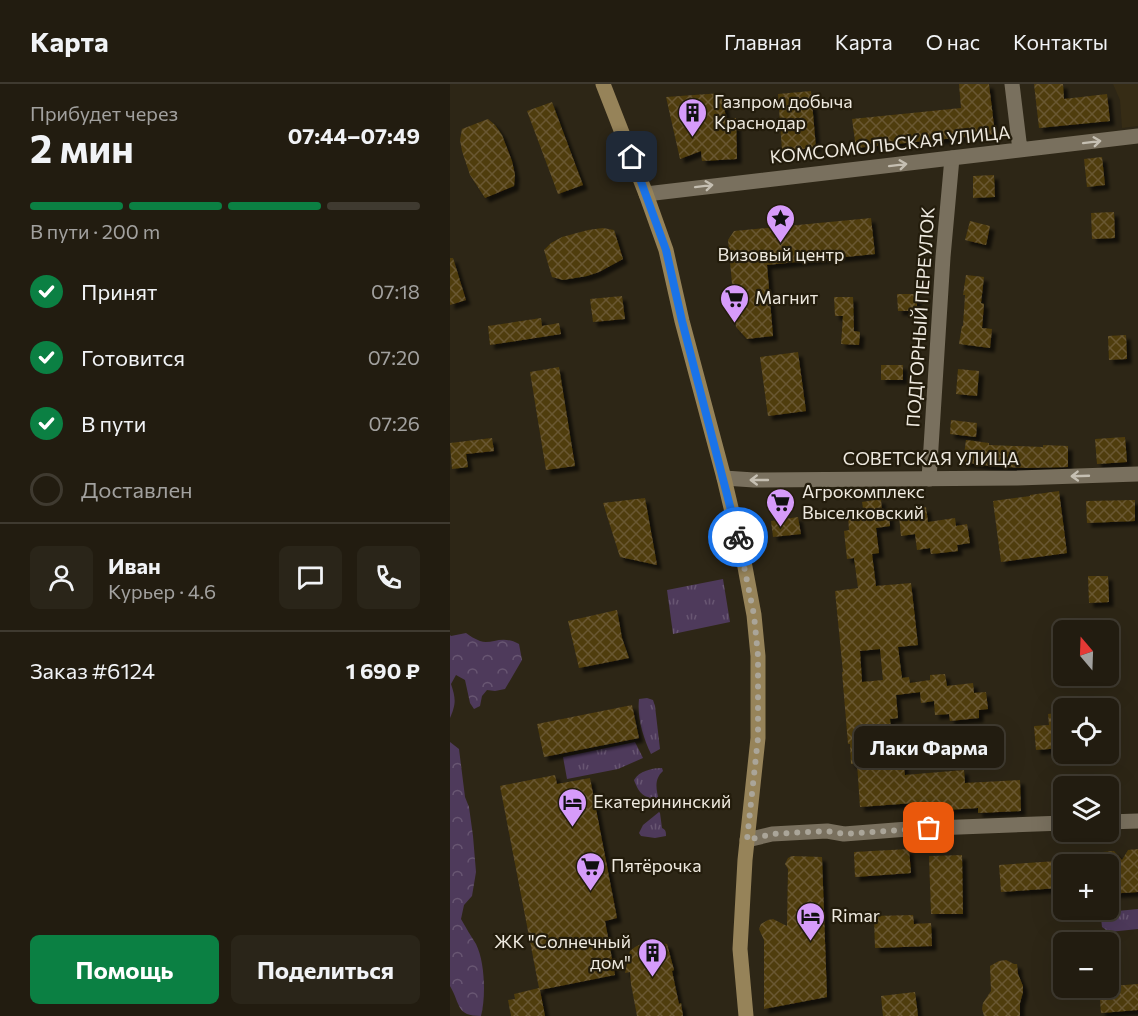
<!DOCTYPE html>
<html lang="ru">
<head>
<meta charset="utf-8">
<style>
	:root { --surface:#221c10; --page:#2a2519; --text:#f1f3f6; --muted:#a2a19f; --line:#3f3a30; --accent:#0b8043 }
	body { margin:0; font-family:Commissioner,sans-serif; background:var(--page); color:var(--text); height:100vh; display:flex; flex-direction:column; font-size:22px; white-space:nowrap }
	* { box-sizing:border-box; margin:0 }
	p { font-size:20px; color:var(--muted) }
	.icon { flex:none; width:33px; height:33px; fill:none; stroke:currentColor; stroke-width:2; stroke-linecap:round; stroke-linejoin:round }
	.map { position:relative; flex:1; overflow:hidden }
	.drawer { display:flex; flex-direction:column; background:var(--surface); width:450px }
	.drawer>* { flex:none }
	.needle { width:39px; rotate:341deg }
	.controls { position:absolute; left:603px; top:536px; display:grid; gap:12px }
	.controls a { display:grid; place-items:center; width:66px; height:66px; border-radius:9px; background:var(--surface); box-shadow:0 6px 24px #0002,0 0 0 2px var(--line); font-size:30px }
	.pin { position:absolute; display:grid; place-items:center; width:51px; height:51px; color:#fff; margin:-26px; border-radius:12px; box-shadow:0 3px 9px #0006 }
	.courier { position:absolute; display:grid; place-items:center; width:60px; height:60px; margin:-30px; border:4px solid #1a73e8; border-radius:50%; background:#fff; color:#222; box-shadow:0 2px 8px #0007 }
	.bubble { position:absolute; height:42px; border-radius:9px; background:var(--surface); box-shadow:0 6px 24px #0002,0 0 0 2px var(--line); font-size:20px; font-weight:700; line-height:42px; text-align:center }
	.summary em { font-style:normal; font-weight:700 }
	.summary div { display:flex; flex-direction:column-reverse }
	.summary { display:flex; align-items:center; justify-content:space-between; height:102px; padding:0 30px }
	h1 { font-size:39px; font-weight:700; line-height:45px }
	.bar { display:grid; grid-template-columns:repeat(4,1fr); gap:9px 6px; align-content:center; height:72px; padding:0 30px }
	.bar i { height:8px; border-radius:4px; background:var(--line) }
	.bar .current { background:var(--accent) }
	.bar p { grid-column:span 4 }
	.line { display:flex; align-items:center; gap:15px; padding:0 30px; border-top:2px solid var(--line) }
	.line div { flex:1 }
	.round { display:grid; place-items:center; flex:none; width:63px; height:63px; border-radius:9px; background:var(--page) }
	ol { padding:0 30px; list-style:none }
	li { display:flex; align-items:center; gap:18px; height:66px }
	li p { margin-inline-start:auto }
	li .icon { padding:6px; border-radius:50%; background:var(--accent); color:#fff; stroke-width:4 }
	li:last-child { color:var(--muted) }
	li i { width:33px; height:33px; border:3px solid var(--line); border-radius:50% }
	.primary-button { display:flex; gap:12px; margin-top:auto; padding:12px 30px }
	.primary-button a { flex:1; height:69px; border-radius:9px; background:var(--accent); color:#fff; font-size:24px; font-weight:700; line-height:69px; text-align:center }
	.primary-button a+a { background:var(--page); color:var(--text) }
	header { display:flex; align-items:center; gap:36px; box-sizing:border-box; height:84px; padding:0 30px; background:var(--surface); border-bottom:2px solid var(--line) }
	header strong { font-size:28px }
	nav { display:flex; gap:33px; margin-inline-start:auto; font-size:21px }
	main { display:flex; flex:1; min-height:0 }
	.map>svg:first-child { display:block }
	.built { fill:#362c15 }
	.grass { fill:url(#grass-tufts) }
	.forest { fill:url(#forest-crowns) }
	.building { fill:url(#building-cross-hatch); fill-rule:evenodd; filter:url(#shadow) }
	.lines { fill:none; stroke-linecap:round; stroke-linejoin:round }
	.minor { stroke:#79705e; stroke-width:15 }
	.tertiary { stroke:#79705e; stroke-width:15 }
	.secondary { stroke:#968359; stroke-width:15 }
	.oneway { stroke:#c5bfb2 }
	.done { stroke:#aaa599; stroke-width:6; stroke-dasharray:0 10.8 }
	.route { stroke:#1a73e8; stroke-width:8 }
	.labels { text-anchor:middle; stroke-width:4.5; stroke-linejoin:round; paint-order:stroke }
	.poi-label { font-size:18px; fill:#eee9df; stroke:#231c0c; text-anchor:start }
	.street-label { font-size:18px; fill:#eee9df; stroke:#231c0c }
</style>
</head>
<body>
<header>
<strong>Карта</strong>
<nav><a>Главная</a><a>Карта</a><a>О нас</a><a>Контакты</a></nav>
</header>
<main>
<section class="drawer">
<div class="summary"><div><h1>2 мин</h1><p>Прибудет через</p></div><em>07:44–07:49</em></div>
<div class="bar"><i class="current"></i><i class="current"></i><i class="current"></i><i></i><p>В пути · 200 m</p></div>
<ol>
<li><svg class="icon" aria-label="check" viewBox="0 0 24 24"><path d="M5 12l5 5 9-10"/></svg>Принят<p>07:18</p></li>
<li><svg class="icon" aria-label="check" viewBox="0 0 24 24"><path d="M5 12l5 5 9-10"/></svg>Готовится<p>07:20</p></li>
<li><svg class="icon" aria-label="check" viewBox="0 0 24 24"><path d="M5 12l5 5 9-10"/></svg>В пути<p>07:26</p></li>
<li><i></i>Доставлен</li>
</ol>
<div class="line" style="height:108px"><a class="round"><svg class="icon" aria-label="person" viewBox="0 0 24 24"><circle cx="12" cy="8" r="4"/><path d="M4 21q1-7 8-7t8 7"/></svg></a><div><b>Иван</b><p>Курьер · 4.6</p></div><a class="round"><svg class="icon" aria-label="chat" viewBox="0 0 24 24"><path d="M4 5h16v11H9l-5 4z"/></svg></a><a class="round"><svg class="icon" aria-label="phone" viewBox="0 0 24 24"><path d="M5 4h4l2 5-3 2q2 4 5 5l2-3 5 2v4C11 20 4 13 5 4z"/></svg></a></div>
<div class="line" style="height:78px"><div>Заказ #6124</div><b>1 690 ₽</b></div>
<div class="primary-button"><a>Помощь</a><a>Поделиться</a></div>
</section>
<div class="map">
<svg width="688" height="932" viewBox="0 0 688 932">
	<defs>
		<pattern id="grass-tufts" width="24" height="20" patternUnits="userSpaceOnUse" patternTransform="scale(1.5)"><rect width="24" height="20" fill="#4e3a5b"/><path d="M3 7l-1-3M5 7V3M7 7l1-3M15 17l-1-3M17 17v-4M19 17l1-3" fill="none" stroke="#685672"/></pattern>
		<pattern id="forest-crowns" width="20" height="18" patternUnits="userSpaceOnUse" patternTransform="scale(1.5)"><rect width="20" height="18" fill="#4e3a5b"/><path d="M2 6a3 3 0 1 1 6 0M12 15a3 3 0 1 1 6 0" fill="none" stroke="#685672"/></pattern>
		<pattern id="building-cross-hatch" width="8" height="8" patternUnits="userSpaceOnUse" patternTransform="scale(1.5)"><rect width="8" height="8" fill="#4f3c0e"/><path d="M0 0l8 8M0 8l8-8" fill="none" stroke="#695831"/></pattern>
		<filter id="shadow"><feDropShadow dx="4.5" dy="4.5" stdDeviation="1.5" flood-color="#0009"/></filter>
	</defs>
	<rect width="100%" height="100%" fill="#2d2616"/>
	<path class="built" d="M663 0H688V42L672 44 670 16Z"/>
	<path class="grass" d="M273 495 280 538 223 550 217 506Z
		M197 614 203 616 205 622 210 665 201 670C193 653 187 634 189 615Z
		M185 658 193 674 168 685 117 695 113 673Z
		M212 684 213 687C204 695 206 705 209 716 194 714 189 710 184 696 189 687 202 684 212 684Z
		M209 728 210 729 212 744C216 746 216 748 216 752L205 754 191 752 189 749 193 741Z
		M688 825V845L659 848 652 843 651 834 657 828Z"/>
	<path class="forest" d="M16 549C20 552 25 555 30 557 42 561 51 550 69 560L72 576 55 605 45 607 37 606 32 612 30 622 24 625 20 619 15 596 6 591 1 600C6 615 6 620 0 634V551L1 552Z
		M0 658 9 665 15 713 19 723 23 752 26 788 22 812 14 821 11 835C16 844 21 852 26 860 35 878 36 913 31 932 6 932 11 921 0 902Z"/>
	<path class="building" d="M509 0H539L545 50 406 64 402 35 511 24Z
		M584 0H613L614 15 657 10 660 37 589 44Z
		M361 7 366 64 332 67 328 10Z
		M272 9 276 34H286L287 75 252 77 251 67 230 75 216 13Z
		M102 18 133 101 108 110 77 27Z
		M38 35 45 41 52 51 62 77 65 91 64 102 35 114 20 91 12 67 10 56 12 45Z
		M652 73 655 101 637 103 634 75Z
		M544 91 545 113 523 114V92Z
		M664 128 665 154 642 155 641 129Z
		M421 134 425 170 317 181 323 252 297 255 286 243 278 156 284 147Z
		M520 137 540 142 536 161 515 156Z
		M153 144 164 146 173 175 149 188 137 192 113 196 102 193 94 166 101 159 112 153 138 146Z
		M0 174H3L16 216 0 221Z
		M516 191 534 193 531 219 534 220 532 244 542 245 540 264 509 260 512 242H513L515 211H513Z
		M447 210H467V227H448Z
		M172 212 175 235 143 238 140 215Z
		M384 213H403L404 247 410 248 409 261 391 260 393 232H385Z
		M91 234 92 242 109 239 111 250 40 261 38 242Z
		M676 251 677 275 659 276 658 252Z
		M348 268 356 327 318 332 310 273Z
		M431 281H453V296H431Z
		M109 283 125 382 96 386 80 288Z
		M508 285 529 287 527 312 506 310Z
		M501 336 527 339 526 353 500 350Z
		M675 353 677 378 647 380 645 355Z
		M42 354 44 367 16 370 18 383 2 385 0 359Z
		M516 356 539 359V361L593 363V361L618 362V383L577 384 539 382 513 378Z
		M609 407 617 469 551 478 543 417 580 412V411Z
		M195 414 207 481 170 473 153 419Z
		M431 415 432 428 439 427 440 442 426 444 429 469 422 470 426 502 461 499 468 561 448 563 452 594 459 593 460 599 480 596V591L495 590 497 602 523 599 524 609 536 608 538 625 529 626V634L500 637 499 630 485 631 484 617 471 619 470 608 446 611 448 634 440 635 442 658 451 657 455 691 514 686 515 699 570 696 571 727 528 729V724L464 728V719L410 723 407 679 401 680 400 660H398L392 588H393L385 507 408 504 404 474 397 475 394 447 399 446 398 433 414 431 412 418ZM430 565 433 596 412 598 410 567Z
		M685 416V437L637 439 636 417Z
		M476 423 478 438 505 434 506 442 517 440 520 459 507 461 508 467 481 470 480 464 467 466 465 450 451 452 449 432 462 431 461 425Z
		M348 433 351 450 323 453 321 437Z
		M638 492H658L659 518 639 519Z
		M167 526 172 554 179 574 129 584 118 537Z
		M182 621 189 654 94 673 87 640Z
		M614 628V664L586 666 584 642 599 641 598 630Z
		M105 691 107 700 140 694 167 834 155 837 165 891 90 906 95 932H61L58 916 65 915 64 910 89 904 50 702Z
		M459 765 461 789 405 793 404 768Z
		M688 765V808L658 810V780H634L641 769 664 767 672 776 678 766Z
		M512 771 513 830H481L479 772Z
		M342 772 372 773 377 913 314 925V856L309 845 311 840 318 836 323 835 337 842 338 785 335 780 338 774Z
		M607 777 609 804 551 808 549 781Z
		M463 831 464 840 481 839 482 862 425 864 424 832Z
		M205 858 217 860 224 886 222 887 229 920 231 919 233 932H187L181 900 180 888 175 889 180 867 185 863 193 859Z
		M556 876 564 880H567L568 890 573 902V908L570 919V932H534L532 925 533 919 541 907 540 882 549 877Z
		M688 900V926L651 929 649 903Z
		M465 908 468 932H433L431 912Z"/>
	<g class="lines">
		<path class="minor" d="M479 395 493 173 502 74
			M658 738 688 737
			M297 756 322 750 377 747 394 750 458 745 614 739"/>
		<path class="tertiary" d="M562 0 570 66
			M196 110 688 52
			M274 394 304 396 567 394 688 390"/>
		<path class="secondary" d="M153 0 196 110 216 166 232 237 274 394 295 483 304 531 308 572V654L295 776 290 865 296 932"/>
	</g>
	<defs><path id="oneway-shaft" d="M-6 0H5M1.5-3L5.5 0L1.5 3" fill="none" stroke-width="1.6" stroke-linecap="round" stroke-linejoin="round" transform="scale(1.5)"/></defs>
	<g class="oneway">
		<use href="#oneway-shaft" transform="translate(642 58) rotate(-7)"/>
		<use href="#oneway-shaft" transform="translate(448 81) rotate(-7)"/>
		<use href="#oneway-shaft" transform="translate(254 102) rotate(-7)"/>
		<use href="#oneway-shaft" transform="translate(630 392) rotate(178)"/>
		<use href="#oneway-shaft" transform="translate(309 396) rotate(-180)"/>
	</g>
	<g class="lines">
		<path class="done" d="M288 453 304 531 308 572V654L297 756 322 750 377 747 394 750 479 744"/>
		<path class="route" d="M182 73 216 166 232 237 288 453"/>
	</g>
	<defs>
		<symbol id="building-pin" viewBox="-11 -11 22 30"><path d="M0 17L-7.5 6A9.5 9.5 0 1 1 7.5 6Z" fill="#d69bfa" stroke="#231c0c"/><path d="M-4-6H4V6H1V3H-1V6H-4ZM-2.5-4.3h1.7v1.8h-1.7ZM.8-4.3h1.7v1.8H.8ZM-2.5-1h1.7V.8h-1.7ZM.8-1h1.7V.8H.8Z" fill="#111"/></symbol>
		<symbol id="sight-pin" viewBox="-11 -11 22 30"><path d="M0 17L-7.5 6A9.5 9.5 0 1 1 7.5 6Z" fill="#d69bfa" stroke="#231c0c"/><path d="M0-6L1.8-2.2L6-1.7L2.9 1.2L3.7 5.4L0 3.3L-3.7 5.4L-2.9 1.2L-6-1.7L-1.8-2.2Z" fill="#111"/></symbol>
		<symbol id="supermarket-pin" viewBox="-11 -11 22 30"><path d="M0 17L-7.5 6A9.5 9.5 0 1 1 7.5 6Z" fill="#d69bfa" stroke="#231c0c"/><path d="M-6-5.5h2.5l.6 2H6L4.5 2H-2.5L-4.4-4H-6ZM-1.5 3.2a1.3 1.3 0 1 0 .1 0ZM3 3.2a1.3 1.3 0 1 0 .1 0Z" fill="#111"/></symbol>
		<symbol id="hotel-pin" viewBox="-11 -11 22 30"><path d="M0 17L-7.5 6A9.5 9.5 0 1 1 7.5 6Z" fill="#d69bfa" stroke="#231c0c"/><path d="M-6-4.5h1.5V1H6V5H4.5V3h-9V5H-6ZM-4 0a1.8 1.8 0 1 1 3.6 0ZM.5 0V-2.5h3Q6-2.5 6 0Z" fill="#111"/></symbol>
	</defs>
	<g fill-rule="evenodd">
		<use href="#building-pin" x="226" y="12" width="33" height="45"/>
		<use href="#sight-pin" x="314" y="118" width="33" height="45"/>
		<use href="#supermarket-pin" x="268" y="198" width="33" height="45"/>
		<use href="#supermarket-pin" x="314" y="402" width="33" height="45"/>
		<use href="#hotel-pin" x="106" y="702" width="33" height="45"/>
		<use href="#supermarket-pin" x="124" y="766" width="33" height="45"/>
		<use href="#hotel-pin" x="344" y="816" width="33" height="45"/>
		<use href="#building-pin" x="186" y="852" width="33" height="45"/>
	</g>
	<g class="labels">
		<g class="poi-label">
			<text x="264" y="24">Газпром добыча<tspan x="264" dy="21">Краснодар</tspan></text>
			<text x="331" y="177" text-anchor="middle">Визовый центр</text>
			<text x="305" y="220">Магнит</text>
			<text x="352" y="414">Агрокомплекс<tspan x="352" dy="21">Выселковский</tspan></text>
			<text x="143" y="724">Екатерининский</text>
			<text x="161" y="788">Пятёрочка</text>
			<text x="381" y="838">Rimar</text>
			<text x="181" y="864" text-anchor="end">ЖК "Солнечный<tspan x="181" dy="21">дом"</tspan></text>
		</g>
		<g class="street-label">
			<text transform="translate(440 61) rotate(-6)" y="6">КОМСОМОЛЬСКАЯ УЛИЦА</text>
			<text transform="translate(471 233) rotate(-86)" y="6">ПОДГОРНЫЙ ПЕРЕУЛОК</text>
			<text x="481" y="381">СОВЕТСКАЯ УЛИЦА</text>
		</g>
	</g>
</svg>
<div class="controls">
<a><svg class="needle" viewBox="-14 -14 28 28"><path d="M0-13l5 13h-10z" fill="#e53935"/><path d="M0 13l5-13h-10z" fill="#a2a19f"/></svg></a>
<a><svg class="icon" aria-label="locate" viewBox="0 0 24 24"><circle cx="12" cy="12" r="6"/><path d="M12 2v4M12 18v4M2 12h4M18 12h4"/></svg></a>
<a><svg class="icon" aria-label="layers" viewBox="0 0 24 24"><path d="M12 4l9 5-9 5-9-5zM3 14l9 5 9-5"/></svg></a>
<a>+</a>
<a>−</a>
</div>
<div class="pin" style="left:479px;top:744px;background:#ea580c"><svg class="icon" aria-label="bag" viewBox="0 0 24 24"><path d="M5 8h14l-1 12H6zM9 8a3 3 0 0 1 6 0"/></svg></div>
<div class="pin" style="left:182px;top:73px;background:#1f2937"><svg class="icon" aria-label="home" viewBox="0 0 24 24"><path d="M3 11l9-7 9 7M6 9v11h12V9"/></svg></div>
<div class="courier" style="left:288px;top:453px"><svg class="icon" aria-label="bike" viewBox="0 0 24 24"><circle cx="6" cy="16" r="4"/><circle cx="18" cy="16" r="4"/><path d="M6 16l4-8h5l3 8M10 8l3 8H6M13 5h3"/></svg></div>
<div class="bubble" style="left:404px;top:642px;width:150px">Лаки Фарма</div>
</div>
</main>
</body>
</html>
